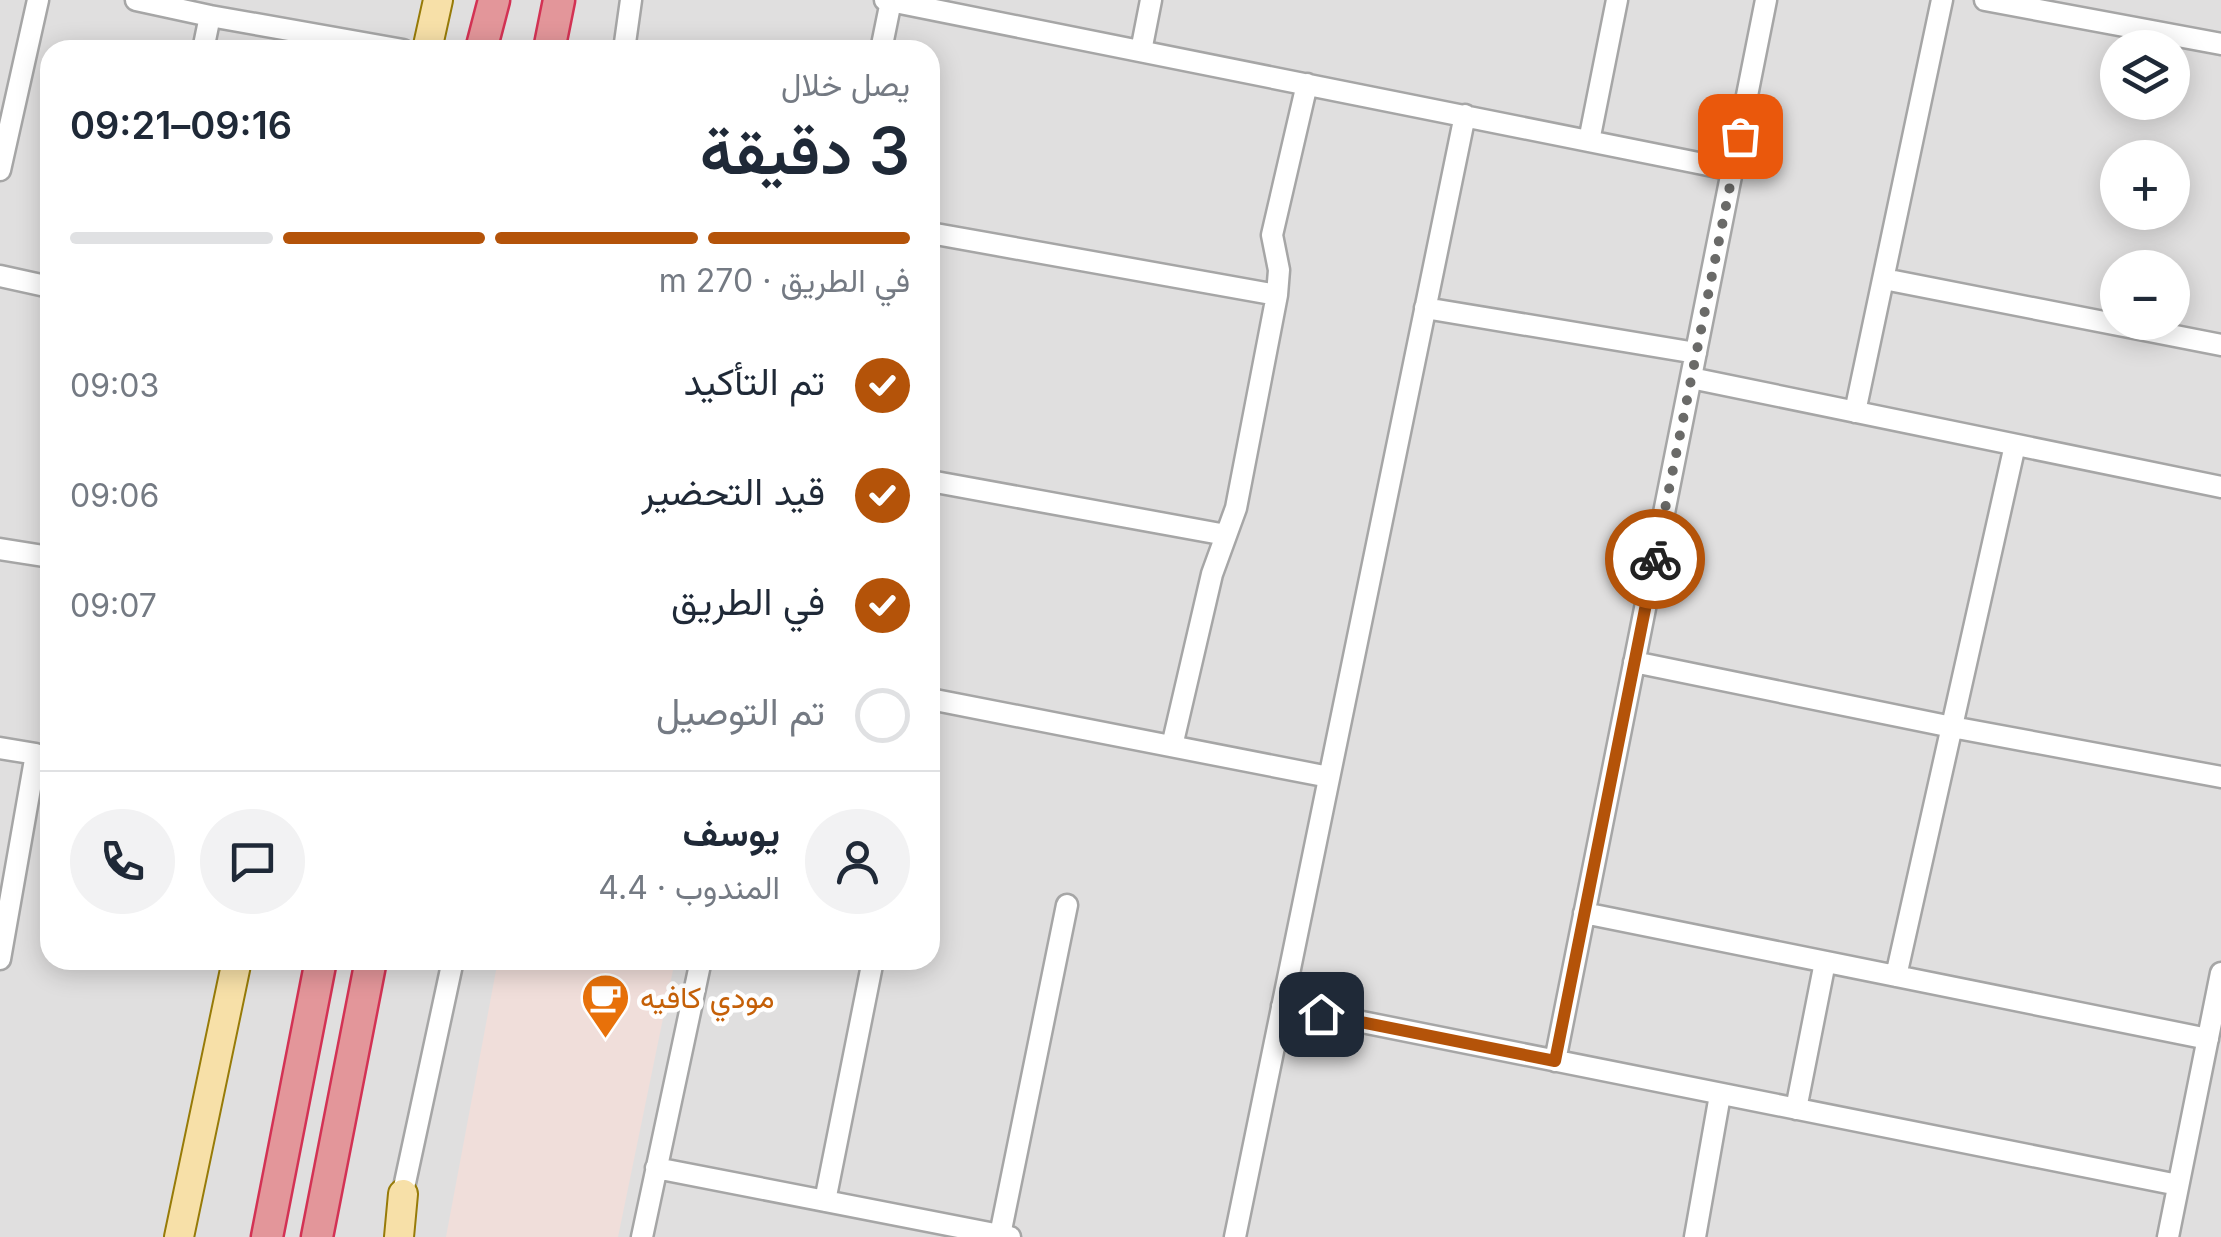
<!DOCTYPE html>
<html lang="ar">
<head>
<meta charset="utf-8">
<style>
	:root { --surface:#fff; --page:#f2f2f3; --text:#1f2937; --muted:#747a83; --line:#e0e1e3; --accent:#b45309 }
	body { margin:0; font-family:Inter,Vazirmatn,sans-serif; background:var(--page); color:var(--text); direction:rtl; height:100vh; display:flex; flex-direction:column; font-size:38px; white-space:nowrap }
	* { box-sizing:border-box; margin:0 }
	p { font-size:32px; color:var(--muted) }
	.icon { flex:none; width:55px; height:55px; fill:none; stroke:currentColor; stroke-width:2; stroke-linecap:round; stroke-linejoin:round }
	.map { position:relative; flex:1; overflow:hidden; direction:ltr }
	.details { position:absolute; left:40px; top:40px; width:900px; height:930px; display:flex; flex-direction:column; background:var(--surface); border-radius:30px; box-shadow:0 5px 25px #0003; direction:rtl }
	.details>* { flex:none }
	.tools { position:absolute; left:2100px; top:30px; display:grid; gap:20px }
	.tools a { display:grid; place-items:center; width:90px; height:90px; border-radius:50%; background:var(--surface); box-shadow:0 5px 25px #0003; font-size:50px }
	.pin { position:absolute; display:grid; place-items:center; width:85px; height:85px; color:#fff; margin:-42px; border-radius:20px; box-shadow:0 5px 15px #0006 }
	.courier { position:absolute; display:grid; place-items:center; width:100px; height:100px; margin:-50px; border:8px solid #b45309; border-radius:50%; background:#fff; color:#222; box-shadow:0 2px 12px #0007 }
	.head em { font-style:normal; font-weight:600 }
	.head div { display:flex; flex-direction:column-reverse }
	.head { display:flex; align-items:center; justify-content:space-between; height:170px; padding:0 30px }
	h1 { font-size:65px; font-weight:600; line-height:75px }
	.bar { display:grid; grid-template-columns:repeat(4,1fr); gap:15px 10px; align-content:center; height:120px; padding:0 30px }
	.bar i { height:12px; border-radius:8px; background:var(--line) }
	.bar .selected { background:var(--accent) }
	.bar p { grid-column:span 4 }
	.line { display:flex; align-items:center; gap:25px; padding:0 30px; border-top:2px solid var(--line) }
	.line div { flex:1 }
	.round { display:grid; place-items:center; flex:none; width:105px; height:105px; border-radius:52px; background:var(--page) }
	ol { padding:0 30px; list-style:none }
	li { display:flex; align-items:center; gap:30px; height:110px }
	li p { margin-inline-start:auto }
	li .icon { padding:10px; border-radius:50%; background:var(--accent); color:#fff; stroke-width:4 }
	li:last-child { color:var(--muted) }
	li i { width:55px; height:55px; border:5px solid var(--line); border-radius:50% }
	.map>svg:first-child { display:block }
	.residential { fill:#e0dfdf; fill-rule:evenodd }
	.commercial { fill:#f0deda }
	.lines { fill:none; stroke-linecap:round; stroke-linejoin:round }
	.minor-casing { stroke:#a6a6a6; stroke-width:25 }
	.major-casing { stroke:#977b08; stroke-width:32 }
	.highway-casing { stroke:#d33254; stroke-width:35 }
	.minor { stroke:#fff; stroke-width:20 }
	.major { stroke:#f7e0a8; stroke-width:28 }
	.highway { stroke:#e3969a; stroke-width:30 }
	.done { stroke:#6a6a68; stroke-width:10; stroke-dasharray:0 18 }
	.route { stroke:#b45309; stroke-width:12 }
	.labels { text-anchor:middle; stroke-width:9; stroke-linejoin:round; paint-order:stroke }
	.food-label { font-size:30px; fill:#c56008; stroke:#fff; text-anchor:start }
</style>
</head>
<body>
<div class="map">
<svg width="2221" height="1237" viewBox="0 0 2221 1237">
	<rect width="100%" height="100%" fill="#f1f0e9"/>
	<path class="residential" d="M0 0H2221V1237H0ZM2118 48H2172V102H2118ZM50 50H930V960H50ZM2118 158H2172V212H2118ZM2118 268H2172V322H2118Z"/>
	<path class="commercial" d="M498 960H675L618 1237H446Z"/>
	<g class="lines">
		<defs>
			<path id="minor" d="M136 0 210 16
				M885 0 1733 170
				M1985 0 2221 44
				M203 50 210 16 403 50
				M624 50 631 0
				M881 50 891 1
				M1141 51 1151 0
				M1589 141 1617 0
				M0 170 38 0
				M930 233 1277 295
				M0 276 50 287
				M1884 279 2221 345
				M1425 308 1696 353
				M1691 378 2221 487
				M1855 412 1942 0
				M930 481 1226 535
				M0 549 50 557
				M1634 662 1952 727 2221 777
				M930 699 1329 777
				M1172 746 1212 574 1236 508 1277 295 1279 270 1272 235 1307 84
				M0 748 36 754 0 959
				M1584 913 2208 1039
				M1896 976 2015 445
				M1282 1006 2178 1185
				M1555 1061 1766 0
				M1796 1109 1825 962
				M656 1168 1010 1237
				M825 1201 873 960
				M400 1206 453 960
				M1000 1235 1067 905
				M642 1237 701 960
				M1235 1237 1465 115
				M1695 1237 1720 1095
				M2168 1237 2221 973"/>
			<path id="major" d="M427 50 438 0
				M179 1237 237 960
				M399 1237 403 1194"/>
			<path id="highway" d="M481 50 494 0
				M549 50 559 0
				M267 1237 321 960
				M317 1237 371 960"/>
		</defs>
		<use href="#minor" class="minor-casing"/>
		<use href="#major" class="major-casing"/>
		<use href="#highway" class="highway-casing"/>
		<use href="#minor" class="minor"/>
		<use href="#major" class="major"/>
		<use href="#highway" class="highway"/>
	</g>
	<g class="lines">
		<path class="done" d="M1655 559 1740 136"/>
		<path class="route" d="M1321 1014 1555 1061 1655 559"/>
	</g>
	<defs>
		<symbol id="cafe-pin" viewBox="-11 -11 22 30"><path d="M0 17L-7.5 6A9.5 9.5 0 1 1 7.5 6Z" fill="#e8710a" stroke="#fff"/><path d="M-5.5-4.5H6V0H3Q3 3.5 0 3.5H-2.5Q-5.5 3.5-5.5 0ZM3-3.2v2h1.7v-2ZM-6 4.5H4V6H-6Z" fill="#fff"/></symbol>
	</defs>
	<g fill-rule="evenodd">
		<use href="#cafe-pin" x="578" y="970" width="55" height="75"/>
	</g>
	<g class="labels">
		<g class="food-label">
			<text x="640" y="1008">مودي كافيه</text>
		</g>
	</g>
</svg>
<div class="tools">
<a><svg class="icon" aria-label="layers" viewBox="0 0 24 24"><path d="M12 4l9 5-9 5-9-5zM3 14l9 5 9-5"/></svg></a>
<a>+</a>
<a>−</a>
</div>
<div class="pin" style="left:1740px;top:136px;background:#ea580c"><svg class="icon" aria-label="bag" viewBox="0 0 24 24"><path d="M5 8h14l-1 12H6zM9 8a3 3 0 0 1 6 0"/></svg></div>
<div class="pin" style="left:1321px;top:1014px;background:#1f2937"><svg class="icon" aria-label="home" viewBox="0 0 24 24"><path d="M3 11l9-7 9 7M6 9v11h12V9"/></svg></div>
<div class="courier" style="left:1655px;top:559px"><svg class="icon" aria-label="bike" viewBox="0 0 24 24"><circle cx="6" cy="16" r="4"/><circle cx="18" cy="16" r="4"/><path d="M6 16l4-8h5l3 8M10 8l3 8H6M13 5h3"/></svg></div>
<section class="details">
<div class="head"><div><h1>3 دقيقة</h1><p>يصل خلال</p></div><em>09:16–09:21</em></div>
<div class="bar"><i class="selected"></i><i class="selected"></i><i class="selected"></i><i></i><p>في الطريق · 270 m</p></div>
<ol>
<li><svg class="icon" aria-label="check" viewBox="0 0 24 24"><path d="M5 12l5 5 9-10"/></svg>تم التأكيد<p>09:03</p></li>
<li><svg class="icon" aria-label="check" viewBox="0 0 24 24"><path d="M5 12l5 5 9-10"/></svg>قيد التحضير<p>09:06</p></li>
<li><svg class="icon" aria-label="check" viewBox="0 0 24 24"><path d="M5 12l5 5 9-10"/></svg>في الطريق<p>09:07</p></li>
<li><i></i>تم التوصيل</li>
</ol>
<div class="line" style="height:180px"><a class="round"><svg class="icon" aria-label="person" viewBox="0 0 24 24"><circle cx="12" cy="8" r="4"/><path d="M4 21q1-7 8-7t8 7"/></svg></a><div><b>يوسف</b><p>المندوب · 4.4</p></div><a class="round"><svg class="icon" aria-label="chat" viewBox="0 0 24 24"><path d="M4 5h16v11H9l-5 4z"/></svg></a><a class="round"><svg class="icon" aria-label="phone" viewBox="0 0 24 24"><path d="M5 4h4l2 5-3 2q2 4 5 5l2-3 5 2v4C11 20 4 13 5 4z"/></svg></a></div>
</section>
</div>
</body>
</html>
